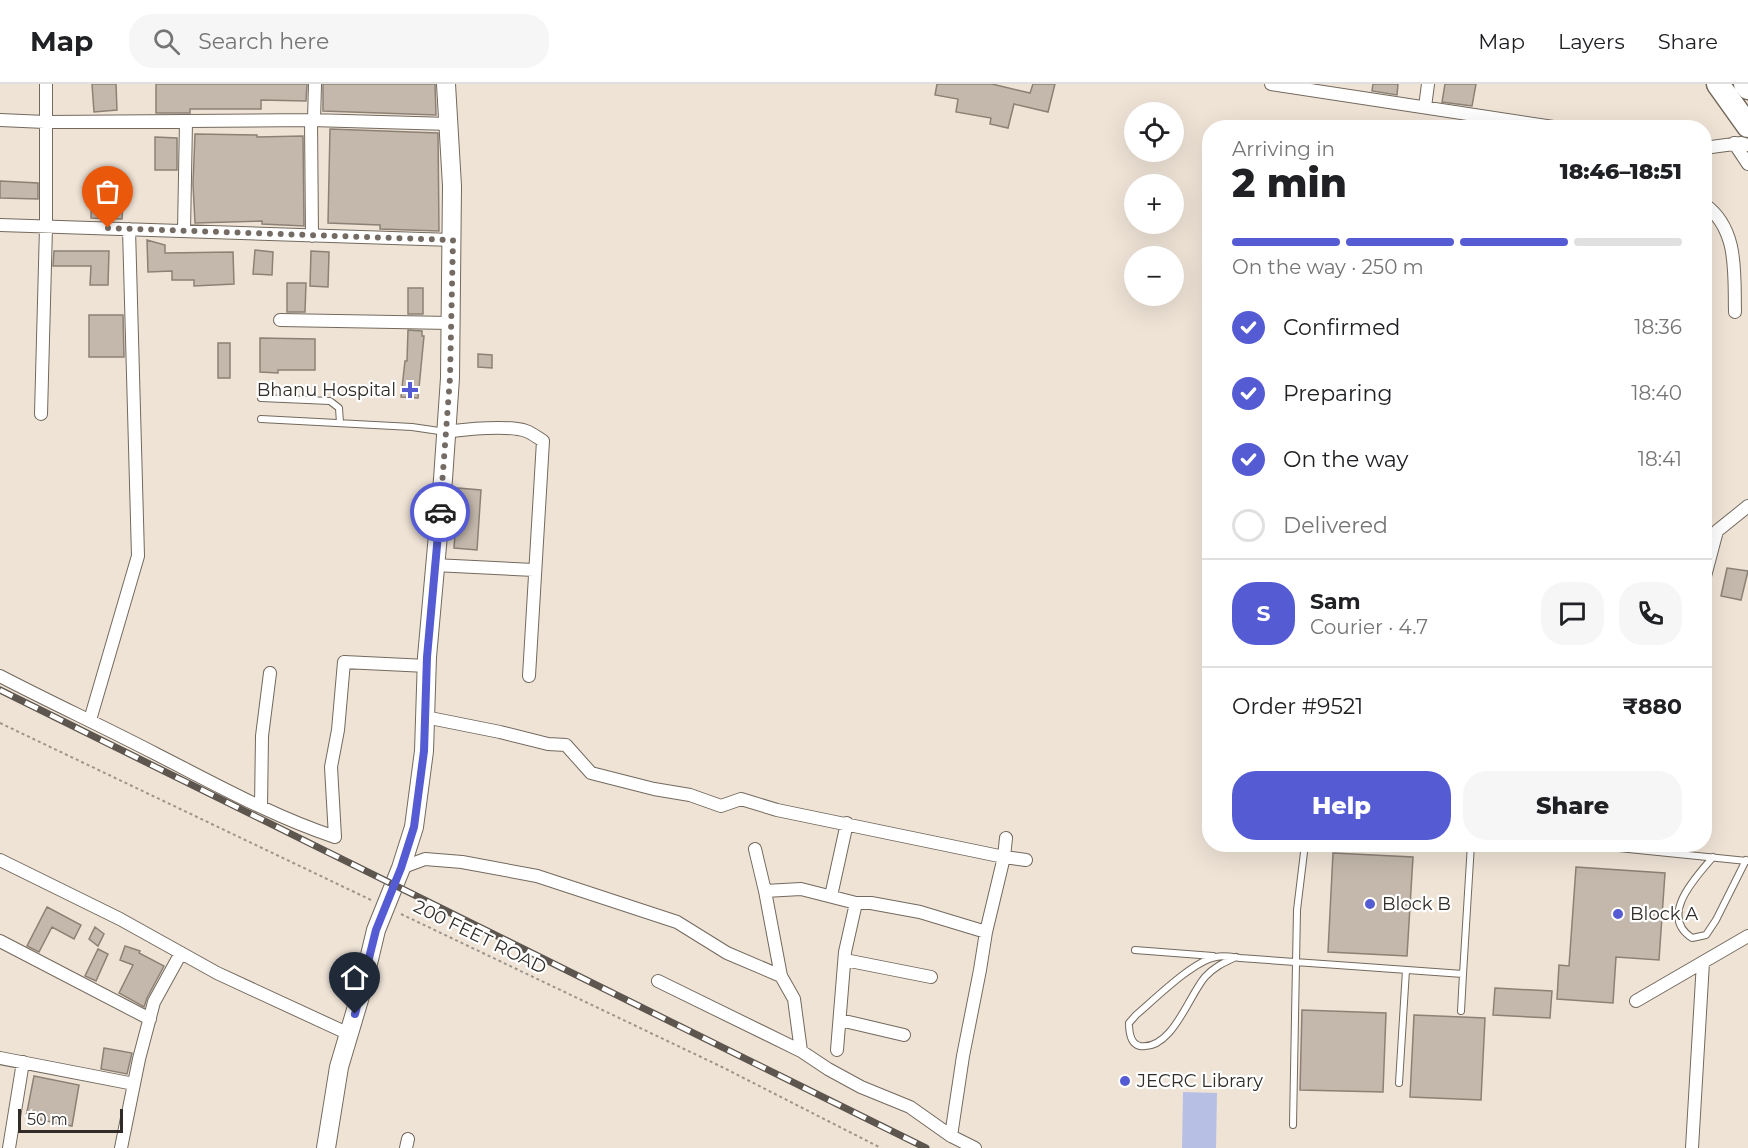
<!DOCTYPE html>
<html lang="en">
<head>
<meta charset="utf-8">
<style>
	:root { --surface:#fff; --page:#f6f6f6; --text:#202124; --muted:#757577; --line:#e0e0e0; --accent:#555cd3 }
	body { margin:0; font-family:Montserrat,sans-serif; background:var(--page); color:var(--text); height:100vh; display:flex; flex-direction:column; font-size:22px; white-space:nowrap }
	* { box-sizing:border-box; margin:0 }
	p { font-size:20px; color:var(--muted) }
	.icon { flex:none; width:33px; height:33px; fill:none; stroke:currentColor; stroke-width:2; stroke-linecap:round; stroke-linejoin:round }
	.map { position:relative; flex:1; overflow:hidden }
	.panel { position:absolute; left:1202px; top:36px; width:510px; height:732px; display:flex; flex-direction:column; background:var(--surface); border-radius:24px; box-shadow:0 6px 24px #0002 }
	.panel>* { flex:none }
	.controls { position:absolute; left:1124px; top:18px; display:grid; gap:12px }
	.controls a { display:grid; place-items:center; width:60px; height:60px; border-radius:50%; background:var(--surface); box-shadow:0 6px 24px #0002; font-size:30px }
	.scale { position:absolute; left:18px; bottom:15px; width:105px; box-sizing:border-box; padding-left:6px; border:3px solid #312c27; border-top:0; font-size:16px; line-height:21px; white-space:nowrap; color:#312c27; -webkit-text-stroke:4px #fff; paint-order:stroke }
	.pin { position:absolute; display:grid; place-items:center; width:51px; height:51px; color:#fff; margin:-62px -26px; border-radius:50% 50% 50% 0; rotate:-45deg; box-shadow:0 0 6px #0007 }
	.pin .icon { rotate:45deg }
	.courier { position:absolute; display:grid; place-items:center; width:60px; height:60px; margin:-30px; border:4px solid #555cd3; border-radius:50%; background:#fff; color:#222; box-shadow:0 2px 8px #0007 }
	.overview em { font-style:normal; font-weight:800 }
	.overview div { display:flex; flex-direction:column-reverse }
	.overview { display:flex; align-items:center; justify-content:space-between; height:102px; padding:0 30px }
	h1 { font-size:39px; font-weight:800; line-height:45px }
	.bar { display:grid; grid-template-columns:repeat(4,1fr); gap:9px 6px; align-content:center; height:72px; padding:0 30px }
	.bar i { height:8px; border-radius:4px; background:var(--line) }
	.bar .active { background:var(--accent) }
	.bar p { grid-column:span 4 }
	.line { display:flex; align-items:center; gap:15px; padding:0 30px; border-top:2px solid var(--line) }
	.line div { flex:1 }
	.round { display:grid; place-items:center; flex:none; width:63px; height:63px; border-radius:24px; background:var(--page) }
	ol { padding:0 30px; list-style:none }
	li { display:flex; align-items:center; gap:18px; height:66px }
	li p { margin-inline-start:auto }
	li .icon { padding:6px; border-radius:50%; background:var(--accent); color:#fff; stroke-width:4 }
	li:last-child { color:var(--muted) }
	li i { width:33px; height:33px; border:3px solid var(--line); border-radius:50% }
	.cta { display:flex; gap:12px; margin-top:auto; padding:12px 30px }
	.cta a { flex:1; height:69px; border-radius:24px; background:var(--accent); color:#fff; font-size:24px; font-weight:800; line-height:69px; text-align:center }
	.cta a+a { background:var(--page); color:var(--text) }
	header { display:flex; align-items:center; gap:36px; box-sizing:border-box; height:84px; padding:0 30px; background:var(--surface); border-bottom:2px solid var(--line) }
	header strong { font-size:28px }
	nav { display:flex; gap:33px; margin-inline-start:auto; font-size:21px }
	.search { width:420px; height:54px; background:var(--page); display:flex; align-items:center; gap:15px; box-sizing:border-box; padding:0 21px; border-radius:24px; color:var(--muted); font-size:22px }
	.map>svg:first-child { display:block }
	.green { fill:#b7bfe4 }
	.building { fill:#c4b8ac; stroke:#8c8175; stroke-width:1.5 }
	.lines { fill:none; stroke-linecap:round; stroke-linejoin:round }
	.lane-casing { stroke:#73695d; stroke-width:8 }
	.street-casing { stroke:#73695d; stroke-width:14 }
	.secondary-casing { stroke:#73695d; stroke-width:20 }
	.highway-casing { stroke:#73695d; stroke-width:25 }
	.path { stroke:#9c948a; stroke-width:2; stroke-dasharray:3 3; stroke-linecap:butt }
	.lane { stroke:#fff; stroke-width:6 }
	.street { stroke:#fff; stroke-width:12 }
	.secondary { stroke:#fff; stroke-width:18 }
	.highway { stroke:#fff; stroke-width:22 }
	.rail-casing { stroke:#5d564f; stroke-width:7 }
	.rail { stroke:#fff; stroke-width:4.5; stroke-dasharray:14; stroke-linecap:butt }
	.done { stroke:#746c64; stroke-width:6; stroke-dasharray:0 10.8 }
	.route { stroke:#555cd3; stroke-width:8 }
	.poi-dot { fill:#555cd3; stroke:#fff; stroke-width:2 }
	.labels { text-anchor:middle; stroke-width:4.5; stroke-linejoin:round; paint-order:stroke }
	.poi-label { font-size:18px; fill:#312c27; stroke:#fff; text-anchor:start }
	.street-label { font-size:18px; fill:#312c27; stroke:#fff }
</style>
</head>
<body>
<header>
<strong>Map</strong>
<div class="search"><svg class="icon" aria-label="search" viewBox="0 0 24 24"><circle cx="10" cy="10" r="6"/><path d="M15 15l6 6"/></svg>Search here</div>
<nav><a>Map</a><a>Layers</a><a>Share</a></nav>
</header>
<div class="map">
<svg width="1748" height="1064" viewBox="0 0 1748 1064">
	<rect width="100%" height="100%" fill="#efe3d6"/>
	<path class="green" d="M1183 1008 1217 1009 1216 1064H1182Z"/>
	<path class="building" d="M92 0H116L117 26 94 28Z
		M156 0H307L306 17 261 16V25H190V29H156Z
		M323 0H435L436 31 323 27Z
		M937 0H992L1030 9 1033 0H1055L1048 28 1014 20 1008 44 990 40 991 34 956 28 958 15 935 11Z
		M1373 0H1398L1397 11 1372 7Z
		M1445 0H1476L1472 22 1442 18Z
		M330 45 438 49 439 147 380 145V141L328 139Z
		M195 50 257 51V53L303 52 304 142 262 140V137L195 139 193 100Z
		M155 53 177 54V86H155Z
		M0 97 38 99V115L0 114Z
		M92 101 124 103 122 135 91 134Z
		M147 156 165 161V169L233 168 234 200 194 202V196H172V187L148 188Z
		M255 166 273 168 272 191 253 190Z
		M54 167H109L108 201H90L91 182H53Z
		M311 167 329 168 328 203 310 202Z
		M287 199H306L305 228H287Z
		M408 204H423V230H408Z
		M89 231H123L124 273H89Z
		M408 246 422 247V252H424L418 314 401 313 405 277H407Z
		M260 254 315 255V286H278V289L260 288Z
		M218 259H230V294H218Z
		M478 270 492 271V284L478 283Z
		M458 404 481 406 477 466 454 464Z
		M1727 484 1748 487 1741 516 1721 512Z
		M1333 769 1413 773 1407 872 1328 868Z
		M1576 783 1665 789 1659 876 1616 873 1613 919 1557 915 1559 881 1569 882Z
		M47 823 81 841 74 855 52 843 39 868 27 862Z
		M95 843 104 850 98 862 89 855Z
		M125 862 140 867 139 869 164 882 147 914 144 923 119 909 133 881 120 876Z
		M98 865 108 870 96 897 85 892Z
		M1495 904 1552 907 1550 934 1493 931Z
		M1302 926 1386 929 1383 1008 1300 1006Z
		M1414 931 1485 934 1481 1016 1410 1013Z
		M104 964 132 969 127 990 101 985Z
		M34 992 79 1001 72 1042 26 1033Z"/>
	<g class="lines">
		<defs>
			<path id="lane" d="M261 314 330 317 339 324 340 339
				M261 335 412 343 446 348
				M1579 760 1747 777
				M1713 773C1696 793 1658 832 1692 854L1706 851 1716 836 1746 776
				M1135 866 1213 872
				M1236 873C1223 879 1214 883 1205 893 1189 911 1172 967 1140 962 1130 960 1129 948 1129 939L1136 931C1155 915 1193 877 1216 873 1224 871 1233 873 1240 874 1314 879 1389 885 1463 890L1471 760
				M1461 927 1463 890
				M1399 999 1406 886
				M1293 1041 1297 826 1305 760"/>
			<path id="street" d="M1271 0 1560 44
				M1425 23 1428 0
				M0 36 45 38 311 36 450 40
				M311 36 312 152
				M314 36 315 0
				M1734 59 1748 80
				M1704 64 1741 59 1748 61
				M1704 120C1739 145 1734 189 1735 228
				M0 141 453 156
				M184 147 186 37
				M280 236 451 239
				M41 330 46 143V0
				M447 348C465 345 509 341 526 347 532 349 538 354 543 357L529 592
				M434 481 534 486
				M1704 496 1717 447 1748 422
				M0 592C52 619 104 643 156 670 215 700 272 732 335 753L331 683 338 646 344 578 427 582
				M425 633 500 648 548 660 566 661 591 689 654 705 690 711 721 722 741 715 777 726 1004 773 986 848 980 886 963 972 951 1052 910 1023 861 1003 828 985 801 967 794 915 781 892 765 807 801 805 856 819H871L920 828 986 848
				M90 636 138 472 129 145
				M261 723 262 652 270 589
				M1006 754 1004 773 1026 776
				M755 765 765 807
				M0 776 120 835 217 889 349 950
				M401 784 425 775 462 778 537 792 677 838 727 869 781 892
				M831 812 847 739
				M0 857 150 935
				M845 876 931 893
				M658 897 801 967
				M1636 917 1748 852
				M840 936 904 951
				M837 966 845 868 856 819
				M0 974 134 1000
				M951 1052 975 1064
				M9 1064 23 978
				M121 1064 139 975 154 918 181 869
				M406 1064 408 1055
				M1692 1064 1703 878"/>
			<path id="secondary" d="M326 1064 339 983 361 909 376 846 401 784 414 743 424 667 427 573 443 395 450 294 452 102 446 0"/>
			<path id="highway" d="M1718 0 1748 42
				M1745 0 1748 4"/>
		</defs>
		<use href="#lane" class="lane-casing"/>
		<use href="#street" class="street-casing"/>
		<use href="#secondary" class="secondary-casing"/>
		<use href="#highway" class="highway-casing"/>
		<path class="path" d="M0 639 371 816
			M401 830 722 983 881 1064"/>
		<use href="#lane" class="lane"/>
		<use href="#street" class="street"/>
		<use href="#secondary" class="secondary"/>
		<use href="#highway" class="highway"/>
		<defs>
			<path id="rail" d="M0 606 926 1064"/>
		</defs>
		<use href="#rail" class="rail-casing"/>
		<use href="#rail" class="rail"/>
	</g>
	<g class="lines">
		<path class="done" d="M108 144 453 156 450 294 440 428"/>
		<path class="route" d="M355 930 376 846 401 784 414 743 424 667 427 573 440 428"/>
	</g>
	<g class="poi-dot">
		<path d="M407 297h6v6h6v6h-6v6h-6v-6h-6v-6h6z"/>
		<circle cx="1370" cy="820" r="6"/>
		<circle cx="1618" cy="830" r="6"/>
		<circle cx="1125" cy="997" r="6"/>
	</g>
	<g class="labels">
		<g class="poi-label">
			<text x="396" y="312" text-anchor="end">Bhanu Hospital</text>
			<text x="1382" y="826">Block B</text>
			<text x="1630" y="836">Block A</text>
			<text x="1137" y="1003">JECRC Library</text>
		</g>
		<g class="street-label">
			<text transform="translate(480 853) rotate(26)" y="6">200 FEET ROAD</text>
		</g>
	</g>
</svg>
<div class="controls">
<a><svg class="icon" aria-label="locate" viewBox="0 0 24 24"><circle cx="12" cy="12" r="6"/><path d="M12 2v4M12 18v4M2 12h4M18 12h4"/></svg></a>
<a>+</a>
<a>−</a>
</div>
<div class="scale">50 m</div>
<div class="pin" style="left:108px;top:144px;background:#ea580c"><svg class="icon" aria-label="bag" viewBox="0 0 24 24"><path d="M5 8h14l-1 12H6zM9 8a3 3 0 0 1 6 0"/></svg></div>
<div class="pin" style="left:355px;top:930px;background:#1f2937"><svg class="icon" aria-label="home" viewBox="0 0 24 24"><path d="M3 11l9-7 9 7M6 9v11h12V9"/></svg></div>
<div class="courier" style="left:440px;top:428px"><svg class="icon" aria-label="car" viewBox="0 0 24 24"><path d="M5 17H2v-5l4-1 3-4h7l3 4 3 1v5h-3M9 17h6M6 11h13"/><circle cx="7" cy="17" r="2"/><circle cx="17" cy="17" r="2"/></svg></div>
<section class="panel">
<div class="overview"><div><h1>2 min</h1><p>Arriving in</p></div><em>18:46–18:51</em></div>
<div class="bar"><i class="active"></i><i class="active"></i><i class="active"></i><i></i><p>On the way · 250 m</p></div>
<ol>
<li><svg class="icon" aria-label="check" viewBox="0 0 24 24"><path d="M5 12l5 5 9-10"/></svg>Confirmed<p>18:36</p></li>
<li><svg class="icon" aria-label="check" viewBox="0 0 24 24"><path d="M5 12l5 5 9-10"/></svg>Preparing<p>18:40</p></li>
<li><svg class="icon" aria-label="check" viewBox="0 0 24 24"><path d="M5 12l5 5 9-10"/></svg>On the way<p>18:41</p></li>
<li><i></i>Delivered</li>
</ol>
<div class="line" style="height:108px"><b class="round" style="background:var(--accent);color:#fff">S</b><div><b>Sam</b><p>Courier · 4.7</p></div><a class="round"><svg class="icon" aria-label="chat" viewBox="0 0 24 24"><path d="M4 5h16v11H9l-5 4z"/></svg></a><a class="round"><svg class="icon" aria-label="phone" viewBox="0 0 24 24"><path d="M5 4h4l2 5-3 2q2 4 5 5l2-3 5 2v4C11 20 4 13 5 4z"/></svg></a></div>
<div class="line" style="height:78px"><div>Order #9521</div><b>₹880</b></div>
<div class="cta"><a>Help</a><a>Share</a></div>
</section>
</div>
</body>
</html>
